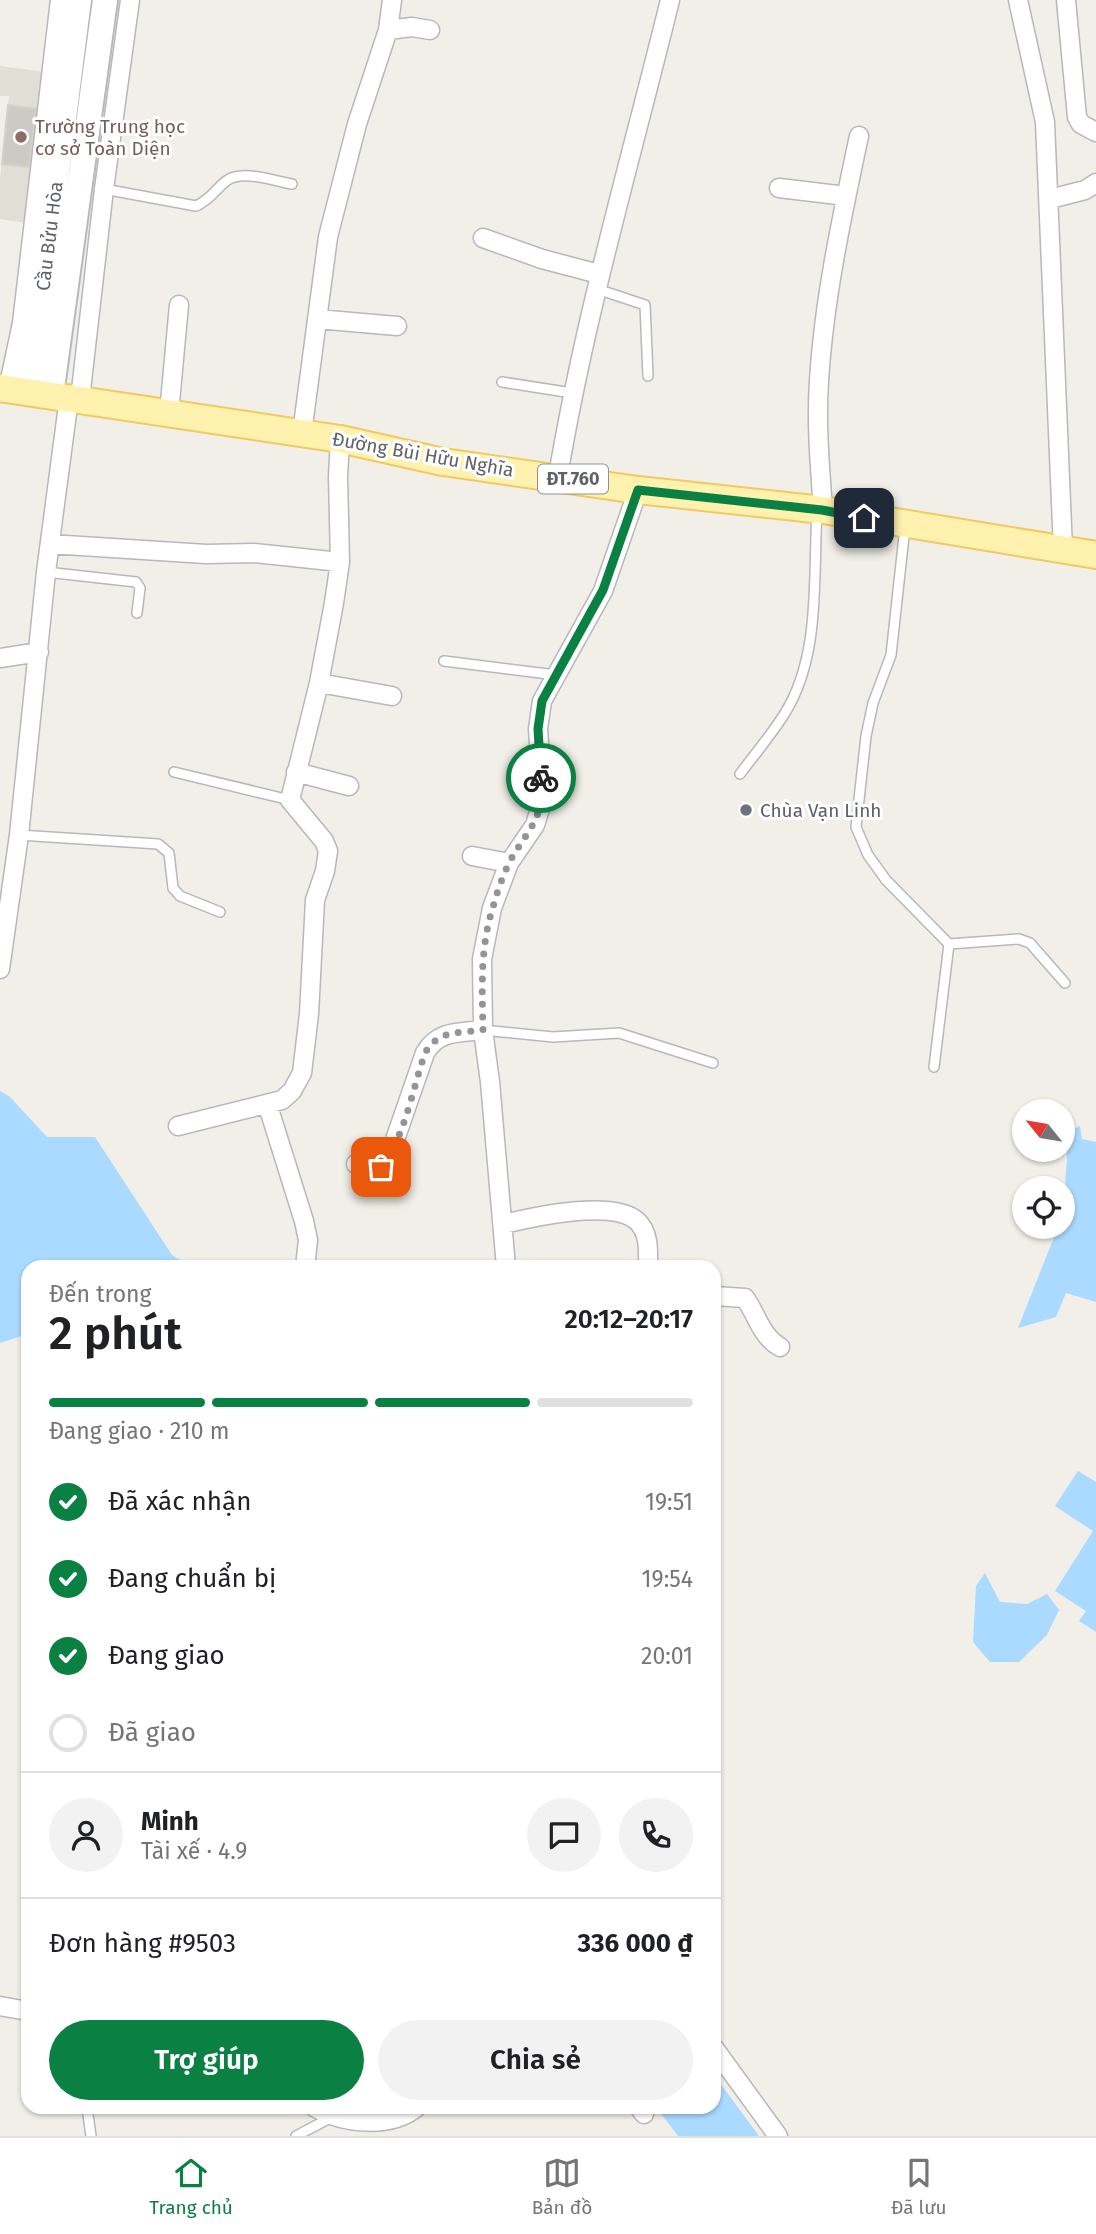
<!DOCTYPE html>
<html lang="vi">
<head>
<meta charset="utf-8">
<style>
	:root { --surface:#fff; --page:#f2f2f2; --text:#202124; --muted:#757577; --line:#e0e0e0; --accent:#0b8043 }
	body { margin:0; font-family:"Fira Sans",sans-serif; background:var(--page); color:var(--text); height:100vh; display:flex; flex-direction:column; font-size:26px; white-space:nowrap }
	* { box-sizing:border-box; margin:0 }
	p { font-size:23px; color:var(--muted) }
	.icon { flex:none; width:38px; height:38px; fill:none; stroke:currentColor; stroke-width:2; stroke-linecap:round; stroke-linejoin:round }
	.map { position:relative; flex:1; overflow:hidden }
	.drawer { position:absolute; left:21px; top:1260px; width:700px; height:854px; display:flex; flex-direction:column; background:var(--surface); border-radius:21px; box-shadow:0 2px 5px #0004 }
	.drawer>* { flex:none }
	.needle { width:46px; rotate:300deg }
	.fabs { position:absolute; left:1012px; top:1099px; display:grid; gap:14px }
	.fabs a { display:grid; place-items:center; width:63px; height:63px; border-radius:50%; background:var(--surface); box-shadow:0 2px 5px #0004; font-size:35px }
	.pin { position:absolute; display:grid; place-items:center; width:60px; height:60px; color:#fff; margin:-30px; border-radius:14px; box-shadow:0 4px 10px #0006 }
	.courier { position:absolute; display:grid; place-items:center; width:70px; height:70px; margin:-35px; border:5px solid #0b8043; border-radius:50%; background:#fff; color:#222; box-shadow:0 2px 9px #0007 }
	.head em { font-style:normal; font-weight:600 }
	.head div { display:flex; flex-direction:column-reverse }
	.head { display:flex; align-items:center; justify-content:space-between; height:119px; padding:0 28px }
	h1 { font-size:46px; font-weight:600; line-height:52px }
	.bar { display:grid; grid-template-columns:repeat(4,1fr); gap:10px 7px; align-content:center; height:84px; padding:0 28px }
	.bar i { height:9px; border-radius:5px; background:var(--line) }
	.bar .active { background:var(--accent) }
	.bar p { grid-column:span 4 }
	.line { display:flex; align-items:center; gap:18px; padding:0 28px; border-top:2px solid var(--line) }
	.line div { flex:1 }
	.round { display:grid; place-items:center; flex:none; width:74px; height:74px; border-radius:37px; background:var(--page) }
	ol { padding:0 28px; list-style:none }
	li { display:flex; align-items:center; gap:21px; height:77px }
	li p { margin-inline-start:auto }
	li .icon { padding:7px; border-radius:50%; background:var(--accent); color:#fff; stroke-width:4 }
	li:last-child { color:var(--muted) }
	li i { width:38px; height:38px; border:4px solid var(--line); border-radius:50% }
	.primary-button { display:flex; gap:14px; margin-top:auto; padding:14px 28px }
	.primary-button a { flex:1; height:80px; border-radius:42px; background:var(--accent); color:#fff; font-size:28px; font-weight:600; line-height:80px; text-align:center }
	.primary-button a+a { background:var(--page); color:var(--text) }
	.tabs { display:flex; justify-content:space-around; align-items:center; height:98px; border-top:2px solid var(--line); background:var(--surface); font-size:19px; color:var(--muted) }
	.tabs a { display:grid; justify-items:center; gap:4px }
	.tabs .active { color:var(--accent) }
	.map>svg:first-child { display:block }
	.education { fill:#e1ded6 }
	.water { fill:#aadaff }
	.building { fill:#cccac5; stroke:#d6d1c6; stroke-width:2 }
	.lines { fill:none; stroke-linecap:round; stroke-linejoin:round }
	.service-casing { stroke:#b5b8bc; stroke-width:12 }
	.minor-casing { stroke:#b5b8bc; stroke-width:21 }
	.secondary-casing { stroke:#b6babf; stroke-width:28 }
	.primary-casing { stroke:#f2c960; stroke-width:30 }
	.service { stroke:#fff; stroke-width:9 }
	.minor { stroke:#fff; stroke-width:18 }
	.secondary { stroke:#fff; stroke-width:24 }
	.primary { stroke:#fff2af; stroke-width:26 }
	.done { stroke:#929495; stroke-width:7; stroke-dasharray:0 12.6 }
	.route { stroke:#0b8043; stroke-width:9 }
	.education-dot { fill:#8d6e63; stroke:#fff; stroke-width:2.5 }
	.worship-dot { fill:#6b7280; stroke:#fff; stroke-width:2.5 }
	.labels { text-anchor:middle; stroke-width:6; stroke-linejoin:round; paint-order:stroke }
	.shield { fill:#fff; stroke:#8f9295; stroke-width:2 }
	.shield-label { font-size:18px; font-weight:bold; fill:#5f6368 }
	.education-label { font-size:19px; fill:#785e54; stroke:#fff; text-anchor:start }
	.street-label { font-size:19px; fill:#5f6368; stroke:#fff }
	.worship-label { font-size:19px; fill:#5b616d; stroke:#fff; text-anchor:start }
</style>
</head>
<body>
<div class="map">
<svg width="1096" height="2136" viewBox="0 0 1096 2136">
	<rect width="100%" height="100%" fill="#f1efe8"/>
	<path class="education" d="M0 66 46 72 28 223 0 219V179L9 96H0Z"/>
	<path class="water" d="M0 1091 9 1096 47 1137H95L172 1255 191 1267H28V1334L0 1343Z
		M1080 1126 1082 1139 1096 1142V1302L1066 1293 1056 1317 1018 1328 1058 1227H1062L1067 1158 1065 1133Z
		M1078 1471 1096 1482V1632L1079 1621 1086 1611 1055 1591 1093 1531 1055 1506Z
		M985 1573 1000 1602 1027 1604 1047 1594 1059 1610 1047 1635 1019 1662H990L973 1642 976 1586Z
		M714 2075 759 2136H678L656 2107H714Z"/>
	<path class="building" d="M8 105 36 109 29 167 2 164Z"/>
	<g class="lines">
		<defs>
			<path id="service" d="M104 189 196 206C210 200 215 190 226 181 242 169 274 181 292 184
				M597 289 645 305 648 376
				M502 382 572 393
				M905 527 891 655 873 703 866 736 856 827 868 855 886 880 949 944 934 1067
				M46 572 136 582 140 588 137 613
				M444 661 556 675
				M174 772 290 800
				M740 774C755 754 772 734 785 713 821 655 813 577 817 512
				M19 835 158 844 169 853 173 888 180 896 220 912
				M949 944 1019 939 1030 943 1065 983
				M483 1030 553 1037 619 1033 713 1063
				M87 2107 91 2136
				M296 2136 332 2117"/>
			<path id="minor" d="M1018 0 1045 122 1063 550
				M1066 0 1077 117 1081 124 1096 132
				M388 30 392 0
				M779 188 846 196
				M1050 199 1085 190 1096 183
				M483 238 542 259 599 274
				M317 319 397 326
				M8 389 22 323 60 0
				M80 399 104 189 130 0
				M169 413 179 305
				M302 433 328 237 357 124 388 30 412 27 430 30
				M558 476C585 315 631 159 670 0
				M823 510C820 467 816 424 819 381 824 299 842 216 859 136
				M50 544 206 554 254 553 340 562
				M0 658 39 652
				M319 683 392 696
				M296 772 349 786
				M472 856 509 863
				M0 969 19 835 46 572 69 398
				M268 1106 304 1221 308 1240 305 1267
				M178 1126 282 1100 292 1091 302 1073 309 1014 315 900 325 871 328 851 324 841 290 800 319 683 334 603 340 562 338 477 340 439
				M356 1164 381 1167 389 1157 425 1053C438 1030 459 1033 483 1030
				M504 1224C533 1217 612 1199 637 1221 650 1233 648 1252 648 1267
				M506 1267 490 1082 483 1030 482 959 492 908 509 863 535 825 543 799 538 729 542 701 603 591 638 490
				M714 1296 745 1298C757 1315 761 1336 780 1347
				M0 2006 28 2011
				M714 2048 778 2136
				M314 2107C343 2124 390 2129 417 2107
				M639 2107 644 2114"/>
			<path id="secondary" d="M29 392 79 0
				M51 395 105 0"/>
			<path id="primary" d="M0 388 340 439 443 462 638 490 823 510 1096 555"/>
		</defs>
		<use href="#service" class="service-casing"/>
		<use href="#minor" class="minor-casing"/>
		<use href="#secondary" class="secondary-casing"/>
		<use href="#primary" class="primary-casing"/>
		<use href="#service" class="service"/>
		<use href="#minor" class="minor"/>
		<use href="#secondary" class="secondary"/>
		<use href="#primary" class="primary"/>
	</g>
	<g class="lines">
		<path class="done" d="M381 1167C404 1140 413 1087 425 1053 438 1030 459 1033 483 1030 482 988 480 947 493 907 497 892 503 875 510 861 529 827 544 821 541 778"/>
		<path class="route" d="M541 778 538 729 542 701 603 590 638 490 822 510 864 518"/>
	</g>
	<circle class="education-dot" cx="21" cy="137" r="7"/>
	<circle class="worship-dot" cx="746" cy="810" r="7"/>
	<g class="labels">
		<rect class="shield" x="538" y="464.5" width="70" height="29" rx="5"/>
		<g class="shield-label">
			<text x="573" y="485">ĐT.760</text>
		</g>
		<g class="education-label">
			<text x="35" y="133">Trường Trung học<tspan x="35" dy="22">cơ sở Toàn Diện</tspan></text>
		</g>
		<g class="street-label">
			<text transform="translate(49 236) rotate(-83)" y="7">Cầu Bửu Hòa</text>
			<text transform="translate(423 454) rotate(10)" y="7">Đường Bùi Hữu Nghĩa</text>
		</g>
		<g class="worship-label">
			<text x="760" y="817">Chùa Vạn Linh</text>
		</g>
	</g>
</svg>
<div class="fabs">
<a><svg class="needle" viewBox="-14 -14 28 28"><path d="M0-13l5 13h-10z" fill="#e53935"/><path d="M0 13l5-13h-10z" fill="#757577"/></svg></a>
<a><svg class="icon" aria-label="locate" viewBox="0 0 24 24"><circle cx="12" cy="12" r="6"/><path d="M12 2v4M12 18v4M2 12h4M18 12h4"/></svg></a>
</div>
<div class="pin" style="left:381px;top:1167px;background:#ea580c"><svg class="icon" aria-label="bag" viewBox="0 0 24 24"><path d="M5 8h14l-1 12H6zM9 8a3 3 0 0 1 6 0"/></svg></div>
<div class="pin" style="left:864px;top:518px;background:#1f2937"><svg class="icon" aria-label="home" viewBox="0 0 24 24"><path d="M3 11l9-7 9 7M6 9v11h12V9"/></svg></div>
<div class="courier" style="left:541px;top:778px"><svg class="icon" aria-label="bike" viewBox="0 0 24 24"><circle cx="6" cy="16" r="4"/><circle cx="18" cy="16" r="4"/><path d="M6 16l4-8h5l3 8M10 8l3 8H6M13 5h3"/></svg></div>
<section class="drawer">
<div class="head"><div><h1>2 phút</h1><p>Đến trong</p></div><em>20:12–20:17</em></div>
<div class="bar"><i class="active"></i><i class="active"></i><i class="active"></i><i></i><p>Đang giao · 210 m</p></div>
<ol>
<li><svg class="icon" aria-label="check" viewBox="0 0 24 24"><path d="M5 12l5 5 9-10"/></svg>Đã xác nhận<p>19:51</p></li>
<li><svg class="icon" aria-label="check" viewBox="0 0 24 24"><path d="M5 12l5 5 9-10"/></svg>Đang chuẩn bị<p>19:54</p></li>
<li><svg class="icon" aria-label="check" viewBox="0 0 24 24"><path d="M5 12l5 5 9-10"/></svg>Đang giao<p>20:01</p></li>
<li><i></i>Đã giao</li>
</ol>
<div class="line" style="height:126px"><a class="round"><svg class="icon" aria-label="person" viewBox="0 0 24 24"><circle cx="12" cy="8" r="4"/><path d="M4 21q1-7 8-7t8 7"/></svg></a><div><b>Minh</b><p>Tài xế · 4.9</p></div><a class="round"><svg class="icon" aria-label="chat" viewBox="0 0 24 24"><path d="M4 5h16v11H9l-5 4z"/></svg></a><a class="round"><svg class="icon" aria-label="phone" viewBox="0 0 24 24"><path d="M5 4h4l2 5-3 2q2 4 5 5l2-3 5 2v4C11 20 4 13 5 4z"/></svg></a></div>
<div class="line" style="height:91px"><div>Đơn hàng #9503</div><b>336 000 ₫</b></div>
<div class="primary-button"><a>Trợ giúp</a><a>Chia sẻ</a></div>
</section>
</div>
<nav class="tabs">
<a class="active"><svg class="icon" aria-label="home" viewBox="0 0 24 24"><path d="M3 11l9-7 9 7M6 9v11h12V9"/></svg>Trang chủ</a>
<a><svg class="icon" aria-label="map" viewBox="0 0 24 24"><path d="M3 6l6-2 6 2 6-2v14l-6 2-6-2-6 2zM9 4v14M15 6v14"/></svg>Bản đồ</a>
<a><svg class="icon" aria-label="saved" viewBox="0 0 24 24"><path d="M7 4h10v16l-5-4-5 4z"/></svg>Đã lưu</a>
</nav>
</body>
</html>
